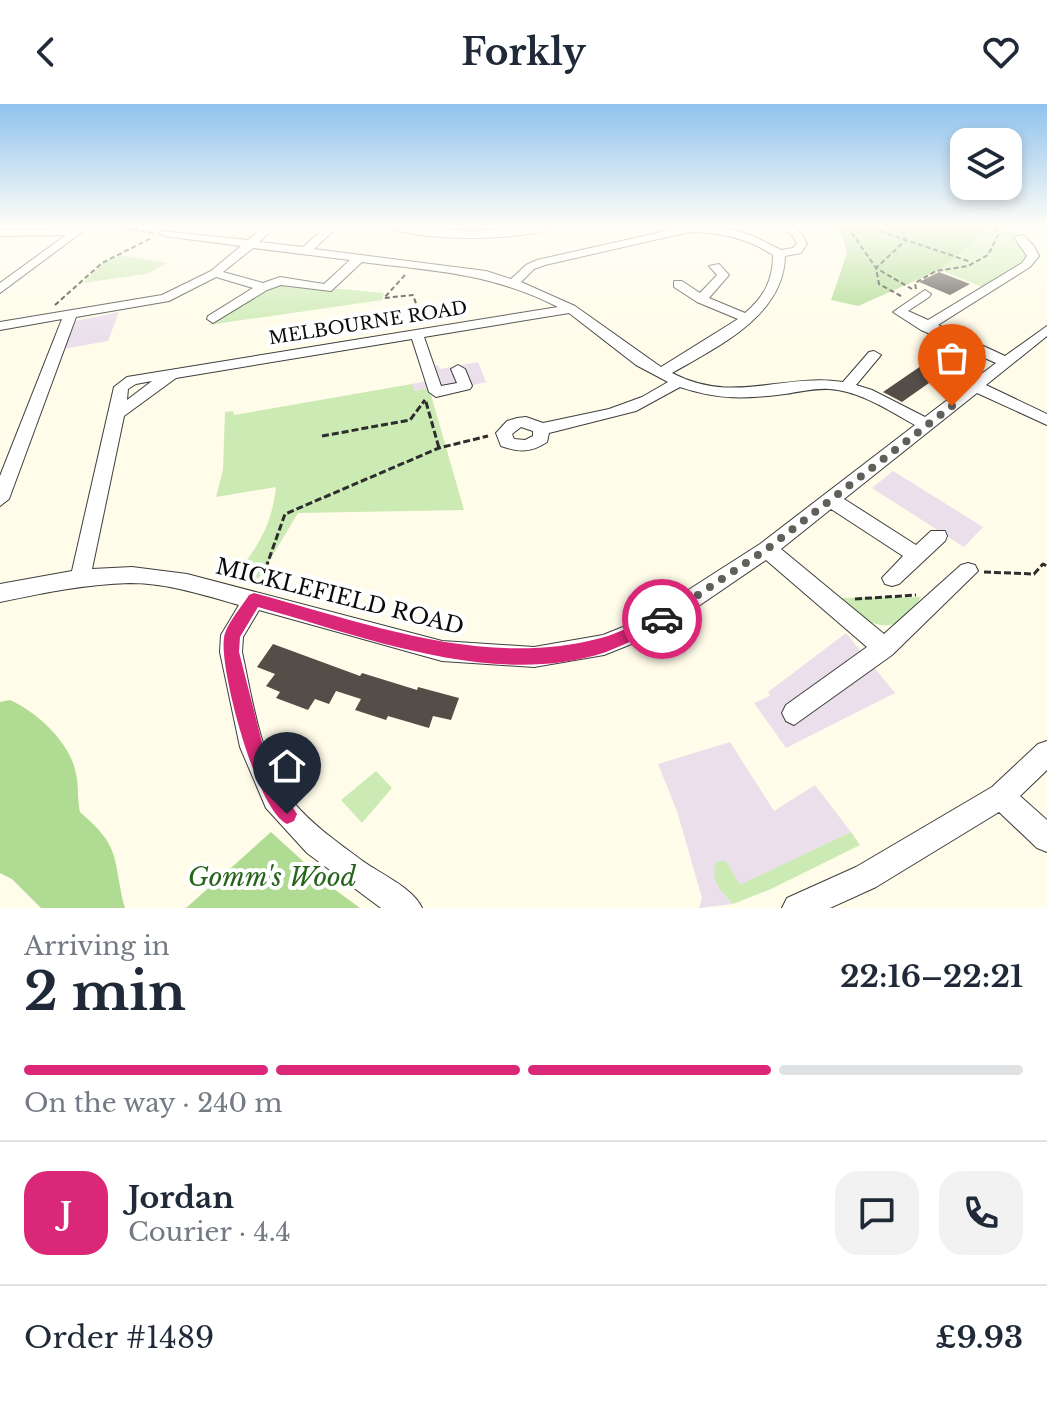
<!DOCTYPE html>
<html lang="en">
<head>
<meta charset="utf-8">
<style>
	:root { --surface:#fff; --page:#f2f2f3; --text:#1f2937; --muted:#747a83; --line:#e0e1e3; --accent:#db2777 }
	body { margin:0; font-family:"Libre Baskerville",serif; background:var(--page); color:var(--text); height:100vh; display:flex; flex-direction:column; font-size:30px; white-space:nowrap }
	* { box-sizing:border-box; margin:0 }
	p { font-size:26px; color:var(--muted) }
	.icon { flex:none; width:44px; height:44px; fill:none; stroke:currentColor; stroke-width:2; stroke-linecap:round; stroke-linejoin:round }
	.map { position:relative; height:804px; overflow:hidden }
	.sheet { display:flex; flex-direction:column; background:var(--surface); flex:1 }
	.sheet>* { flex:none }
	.fabs { position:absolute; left:950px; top:24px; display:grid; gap:16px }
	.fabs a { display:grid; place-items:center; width:72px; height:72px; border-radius:16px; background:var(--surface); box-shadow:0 4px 12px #0003; font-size:40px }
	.pin { position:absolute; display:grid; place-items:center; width:68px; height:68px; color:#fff; margin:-82px -34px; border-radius:50% 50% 50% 0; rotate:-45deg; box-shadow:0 0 8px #0007 }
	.pin .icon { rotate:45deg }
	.courier { position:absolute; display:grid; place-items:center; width:80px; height:80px; margin:-40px; border:6px solid #db2777; border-radius:50%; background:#fff; color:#222; box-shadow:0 2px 10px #0007 }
	.headline em { font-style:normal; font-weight:700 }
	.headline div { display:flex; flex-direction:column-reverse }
	.headline { display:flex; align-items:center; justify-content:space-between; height:136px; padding:0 24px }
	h1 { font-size:52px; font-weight:700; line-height:60px }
	.bar { display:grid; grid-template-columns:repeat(4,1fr); gap:12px 8px; align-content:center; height:96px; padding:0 24px }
	.bar i { height:10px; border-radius:6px; background:var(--line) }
	.bar .active { background:var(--accent) }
	.bar p { grid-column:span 4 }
	.line { display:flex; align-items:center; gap:20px; padding:0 24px; border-top:2px solid var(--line) }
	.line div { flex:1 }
	.round { display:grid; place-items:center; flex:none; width:84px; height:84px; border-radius:24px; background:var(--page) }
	header { display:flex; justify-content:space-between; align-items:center; height:104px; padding:0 24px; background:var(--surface); font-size:36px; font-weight:700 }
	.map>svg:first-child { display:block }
	.industrial { fill:#eadfeb }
	.green { fill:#cceab3 }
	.forest { fill:#afdb92 }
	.building { fill:#544d48 }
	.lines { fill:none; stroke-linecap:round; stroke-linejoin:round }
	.minor-casing { stroke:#3e3e3e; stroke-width:2 }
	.path-far1 { stroke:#2d2d2d; stroke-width:2; stroke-dasharray:5 3; stroke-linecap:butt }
	.path { stroke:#2d2d2d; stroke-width:3; stroke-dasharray:7 3; stroke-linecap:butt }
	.minor { fill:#fff; fill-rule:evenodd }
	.route { fill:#db2777 }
	.done { stroke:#605f59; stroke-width:8; stroke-dasharray:0 14.4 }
	.labels { text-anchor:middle; stroke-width:8; stroke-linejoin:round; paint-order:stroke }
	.far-street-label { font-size:18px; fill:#0b0b0b; stroke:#fff }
	.street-label { font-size:22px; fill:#0b0b0b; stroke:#fff }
	.near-park-label { font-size:26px; font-style:italic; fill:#26641b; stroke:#fff }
</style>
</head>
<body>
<header><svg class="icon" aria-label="back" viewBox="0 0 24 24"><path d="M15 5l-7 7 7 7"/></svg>Forkly<svg class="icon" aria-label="heart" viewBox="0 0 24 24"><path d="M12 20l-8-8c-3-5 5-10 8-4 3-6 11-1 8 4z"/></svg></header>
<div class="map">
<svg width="1047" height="804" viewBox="0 0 1047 804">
	<rect width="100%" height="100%" fill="#fffcea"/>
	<path class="industrial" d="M119 208 108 237 63 245 75 217Z
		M426 235 422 238 430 262 438 261 440 265 478 258 486 278 432 291 429 284 413 287 412 280 427 277 416 237Z
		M893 367 983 423 964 443 872 384Z
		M846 529 895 589 786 644 754 599 770 592 768 588Z
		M730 638 774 707 815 681 851 728 739 782 726 757 724 791 733 800 699 804 702 794 677 707 658 660Z"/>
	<path class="green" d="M983 122C1003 122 1026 127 1029 152L1023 160 982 183 940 166 986 127Z
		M121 151 168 159 146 170 83 179 103 159Z
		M279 179 384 189 382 196 208 221 263 185Z
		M412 280 414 287 429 284 464 406 298 409 256 479 232 474C257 446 272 421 276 383L216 393 223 366 225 308 233 307 234 311Z
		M921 493C892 541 869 519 833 494Z
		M376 667 392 684 362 719 341 696Z
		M851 728 860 741 771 785 733 800C721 788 709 775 717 757H726L740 781Z"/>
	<path class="forest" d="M839 122H983L986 127 940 166 858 202 831 196 847 149Z
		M10 596C37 608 71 639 76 670 79 682 77 695 80 708 123 745 112 754 125 804H41L12 775 0 769V598Z
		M271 728 330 782 360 804H186Z"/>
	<path class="building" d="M939 168 970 180 950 191 919 178Z
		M937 251 956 260 902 298 883 288Z
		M273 540 360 572 362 569 417 586 418 583 459 594 451 616 433 612 429 624 388 612 386 616 355 606 361 595 336 587 329 600 315 595 308 606 276 594 280 588 266 582 275 570 257 563Z"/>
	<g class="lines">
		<defs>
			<path id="minor" d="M78 122H90L0 189V179L66 131 0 132V126L74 125Z
				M265 122H277L259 138 303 143 327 122H338L314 145 486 167 511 175 526 161 537 156 688 122 725 124 751 131 781 146 793 144 797 140 793 132 781 122C796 122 801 127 807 140L801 149 785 152C784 212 717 243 672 269 733 301 782 269 843 278L869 248 874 247 881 251 856 281 872 286 925 313 996 259 921 226 893 208 925 186 931 190 929 193 908 207 928 216 1022 159 1027 152 1014 133 1023 131 1034 142 1039 152 1030 163 938 221 1005 252 1047 222V232L986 281 1047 310V321L977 289 844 395 916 441 931 427H945L947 432 945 437 899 480 892 482 885 480 882 474 903 452 831 405 781 445 884 530 961 461 968 459 975 461 978 467 892 551 794 621 786 617 782 609 786 601 867 543 766 456 659 529 604 551 534 563 442 557 259 506 243 533 242 548C253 598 260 658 294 699 313 721 337 738 360 755 378 769 413 783 422 804H381L307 749 266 704 240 643 220 548 221 531 239 501C204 491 167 479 130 479 86 480 43 489 0 498V480L72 467 114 283 127 273 558 203C492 169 433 167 362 158L331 187 281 181 267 186 213 219 207 215 208 212 253 184 216 173 169 197 76 213 9 395 0 402V372L62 215 0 226V218L162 191 211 167 241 142 164 132 159 129 160 127 248 136ZM689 128C720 128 747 134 773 151 773 176 764 193 745 209L709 194 729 171 719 160 709 162 717 171 700 189 682 177H674V183L697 198 738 215 661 263 575 202 521 178 534 165 545 161ZM253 144 350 156 324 180 280 173 263 179 223 168ZM569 209 636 261 668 278 642 293 609 305 543 319 526 313 517 314 507 317 496 329 501 342C519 348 531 349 547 338L549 329 636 307 680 283C719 296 745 295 785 290 799 288 815 284 829 285 860 287 888 306 915 321L760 440 643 515 603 531 534 543 442 537 187 470 132 463 92 465 124 312 176 274 412 235 429 288 436 293 470 285 472 282 465 265 458 261 451 265 457 279 441 282 424 233ZM152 277 127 296 128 285 136 280ZM521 323 533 327V332L525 336 514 335 512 330Z
				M387 122 471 127 555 122C527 138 415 138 387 122Z
				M1047 637V666L1020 692 1047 716V748L1037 744 999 708 876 783 830 804H782L787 794 856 763 992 683 1038 640Z"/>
		</defs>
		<use href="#minor" class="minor-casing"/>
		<path class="path-far1" d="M109 122 153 129
			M847 122 876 164 912 185
			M865 122 971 158
			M405 171 384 194 413 191 423 219
			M916 185 915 179 936 167 968 162 988 151 999 129 995 122
			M901 192 879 180 876 164 905 137 903 122
			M55 201 102 159 153 133"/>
		<path class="path" d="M426 298 439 344
			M322 332 410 316 425 296
			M984 468 1034 470 1043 460 1047 462
			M259 483 285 410 439 344 488 332
			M855 495 916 491"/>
		<use href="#minor" class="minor"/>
	</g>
	<linearGradient id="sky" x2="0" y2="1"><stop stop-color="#90c2ee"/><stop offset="0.52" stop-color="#fffef6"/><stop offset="1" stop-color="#fffef6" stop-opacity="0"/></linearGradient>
	<rect width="1047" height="235" fill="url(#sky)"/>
	<path class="route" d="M254 489C366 519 484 565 601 534 622 529 642 515 662 508L670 515 668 519C648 529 627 540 606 548 495 585 365 533 258 503L240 533 239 548 266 654 276 677 297 710 294 717 287 720C257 707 219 565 224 534 226 520 241 504 249 491Z"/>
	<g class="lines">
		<path class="done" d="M662 515 767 445 952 302"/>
	</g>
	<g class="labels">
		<g class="far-street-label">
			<text transform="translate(368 219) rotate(-9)" y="6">MELBOURNE ROAD</text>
		</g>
		<g class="street-label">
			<text transform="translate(340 492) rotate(14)" y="8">MICKLEFIELD ROAD</text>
		</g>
		<g class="near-park-label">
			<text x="272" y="782">Gomm's Wood</text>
		</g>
	</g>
</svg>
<div class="fabs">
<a><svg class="icon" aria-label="layers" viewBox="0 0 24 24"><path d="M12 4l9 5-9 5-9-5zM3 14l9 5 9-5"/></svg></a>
</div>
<div class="pin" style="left:952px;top:302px;background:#ea580c"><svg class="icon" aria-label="bag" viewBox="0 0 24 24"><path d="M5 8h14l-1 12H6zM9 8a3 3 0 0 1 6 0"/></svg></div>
<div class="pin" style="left:287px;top:710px;background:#1f2937"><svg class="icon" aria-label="home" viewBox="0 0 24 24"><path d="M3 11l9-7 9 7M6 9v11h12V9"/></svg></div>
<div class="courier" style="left:662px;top:515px"><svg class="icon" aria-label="car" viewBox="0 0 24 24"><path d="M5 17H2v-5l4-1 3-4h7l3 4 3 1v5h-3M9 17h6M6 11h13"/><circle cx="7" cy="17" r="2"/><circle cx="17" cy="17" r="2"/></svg></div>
</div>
<section class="sheet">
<div class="headline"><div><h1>2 min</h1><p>Arriving in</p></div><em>22:16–22:21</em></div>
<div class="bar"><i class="active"></i><i class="active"></i><i class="active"></i><i></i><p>On the way · 240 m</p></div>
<div class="line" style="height:144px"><b class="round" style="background:var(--accent);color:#fff">J</b><div><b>Jordan</b><p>Courier · 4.4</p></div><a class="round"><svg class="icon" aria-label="chat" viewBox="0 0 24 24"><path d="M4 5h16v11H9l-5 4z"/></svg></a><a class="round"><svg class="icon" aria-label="phone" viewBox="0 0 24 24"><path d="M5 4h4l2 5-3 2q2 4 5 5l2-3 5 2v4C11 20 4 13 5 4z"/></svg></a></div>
<div class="line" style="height:104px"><div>Order #1489</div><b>£9.93</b></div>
</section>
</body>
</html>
